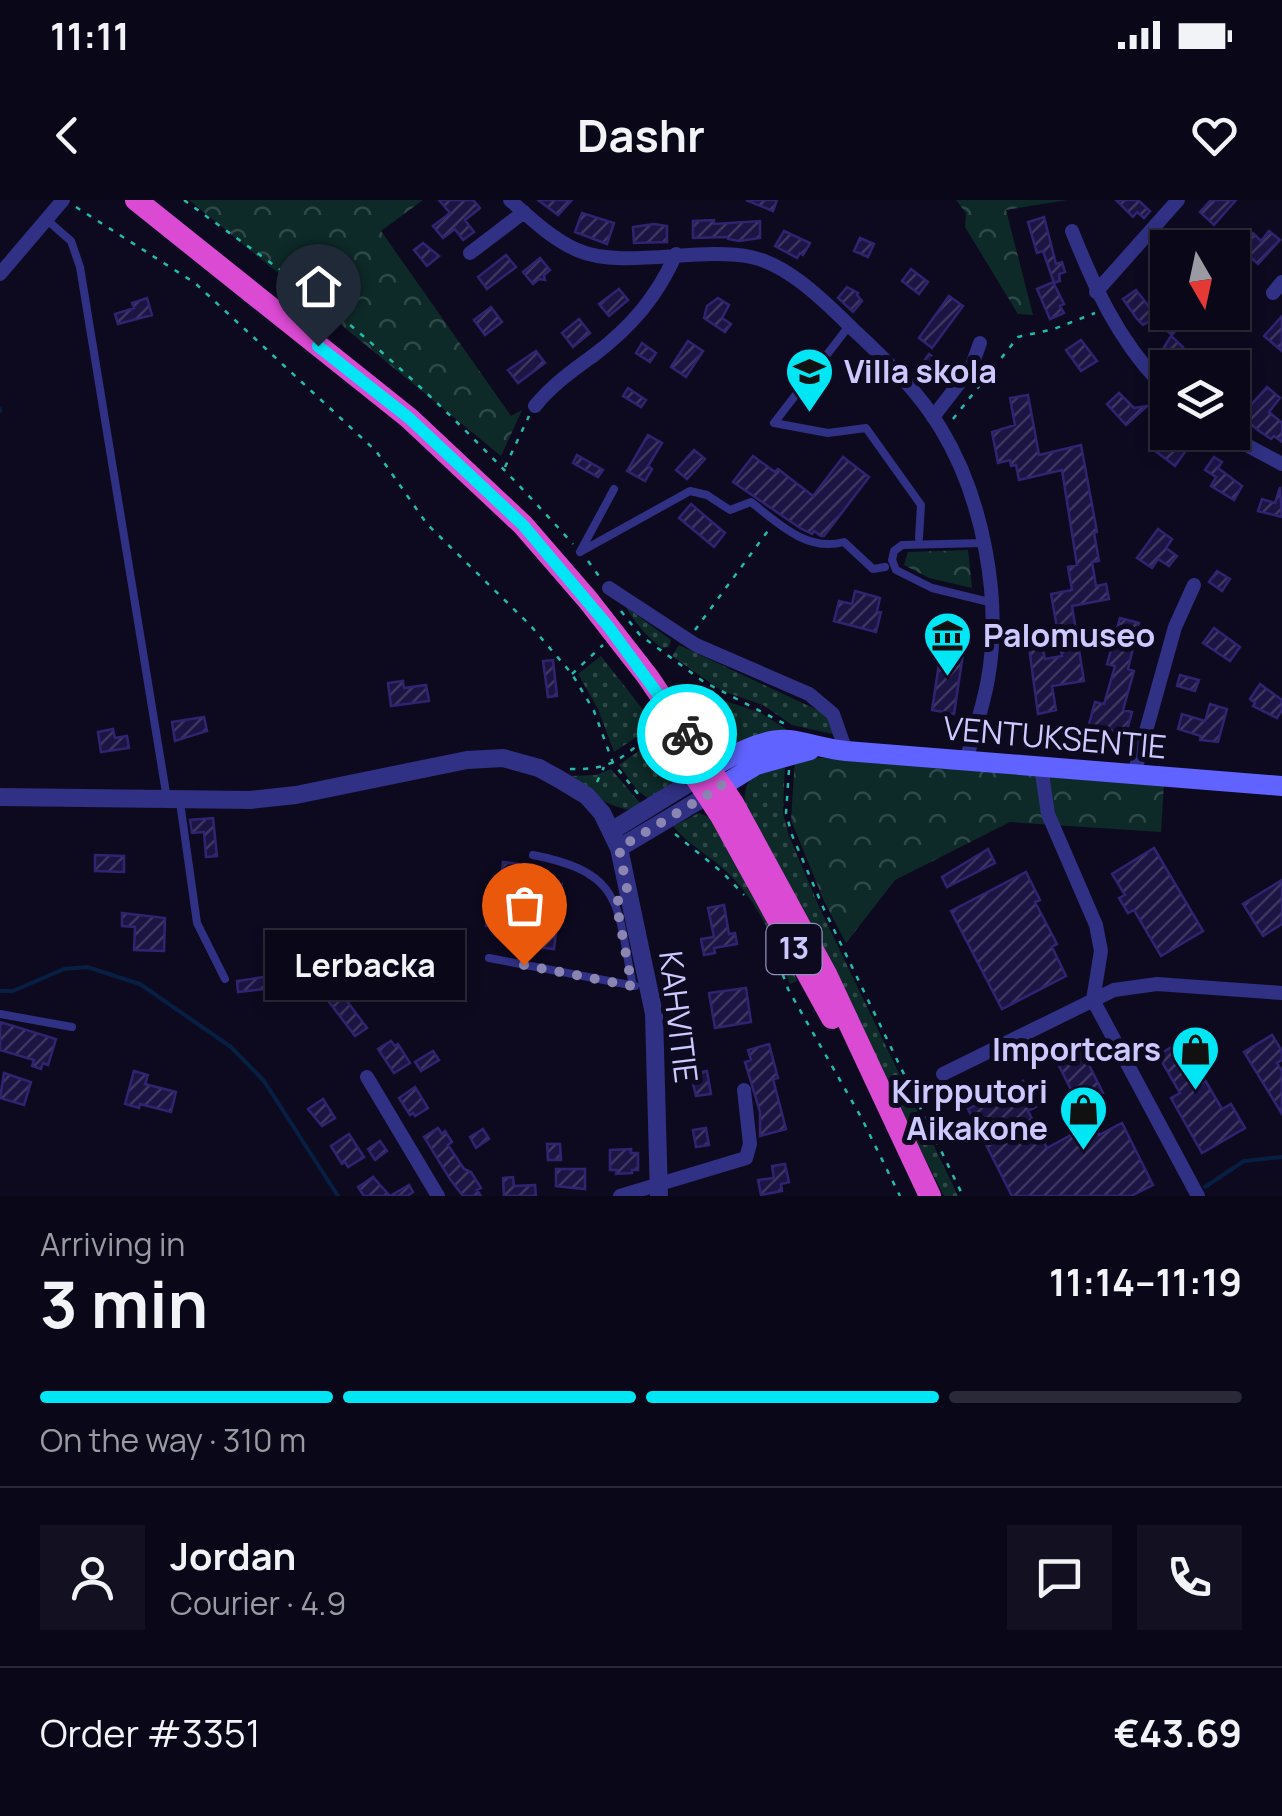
<!DOCTYPE html>
<html lang="en">
<head>
<meta charset="utf-8">
<style>
	:root { --surface:#0a0818; --page:#131121; --text:#f1f3f6; --muted:#999aa2; --line:#2a2937; --accent:#00e6f4 }
	body { margin:0; font-family:Manrope,sans-serif; background:var(--page); color:var(--text); height:100vh; display:flex; flex-direction:column; font-size:38px; white-space:nowrap }
	* { box-sizing:border-box; margin:0 }
	p { font-size:32px; color:var(--muted) }
	.icon { flex:none; width:55px; height:55px; fill:none; stroke:currentColor; stroke-width:2; stroke-linecap:round; stroke-linejoin:round }
	.map { position:relative; height:996px; overflow:hidden }
	.panel { display:flex; flex-direction:column; background:var(--surface); flex:1 }
	.panel>* { flex:none }
	.needle { width:65px; rotate:171deg }
	.controls { position:absolute; left:1150px; top:30px; display:grid; gap:20px }
	.controls a { display:grid; place-items:center; width:100px; height:100px; border-radius:0px; background:var(--surface); box-shadow:0 5px 15px #0003,0 0 0 2px var(--line); font-size:50px }
	.pin { position:absolute; display:grid; place-items:center; width:85px; height:85px; color:#fff; margin:-102px -42px; border-radius:50% 50% 50% 0; rotate:-45deg; box-shadow:0 0 10px #0007 }
	.pin .icon { rotate:45deg }
	.courier { position:absolute; display:grid; place-items:center; width:100px; height:100px; margin:-50px; border:8px solid #00e6f4; border-radius:50%; background:#fff; color:#222; box-shadow:0 2px 12px #0007 }
	.bubble { position:absolute; height:70px; border-radius:0px; background:var(--surface); box-shadow:0 5px 15px #0003,0 0 0 2px var(--line); font-size:32px; font-weight:700; line-height:70px; text-align:center }
	.overview em { font-style:normal; font-weight:700 }
	.overview div { display:flex; flex-direction:column-reverse }
	.overview { display:flex; align-items:center; justify-content:space-between; height:170px; padding:0 40px }
	h1 { font-size:65px; font-weight:700; line-height:75px }
	.bar { display:grid; grid-template-columns:repeat(4,1fr); gap:15px 10px; align-content:center; height:120px; padding:0 40px }
	.bar i { height:12px; border-radius:8px; background:var(--line) }
	.bar .selected { background:var(--accent) }
	.bar p { grid-column:span 4 }
	.line { display:flex; align-items:center; gap:25px; padding:0 40px; border-top:2px solid var(--line) }
	.line div { flex:1 }
	.round { display:grid; place-items:center; flex:none; width:105px; height:105px; border-radius:0px; background:var(--page) }
	.status { display:flex; justify-content:space-between; align-items:center; height:70px; padding:0 50px; background:var(--surface); direction:ltr }
	.status svg { height:28px; fill:currentColor }
	header { display:flex; justify-content:space-between; align-items:center; height:130px; padding:0 40px; background:var(--surface); font-size:45px; font-weight:700 }
	.map>svg:first-child { display:block }
	.grass { fill:url(#grass-dots) }
	.forest { fill:url(#forest-crowns) }
	.lines { fill:none; stroke-linecap:round; stroke-linejoin:round }
	.stream { stroke:#061f43; stroke-width:4 }
	.building { fill:url(#building-hatch); stroke:#302471; stroke-width:2.5 }
	.path { stroke:#20bcab; stroke-width:2.5; stroke-dasharray:5 8; stroke-linecap:butt }
	.service { stroke:#303084; stroke-width:8 }
	.minor { stroke:#303084; stroke-width:14 }
	.tertiary { stroke:#303084; stroke-width:18 }
	.secondary { stroke:#6063ff; stroke-width:20 }
	.trunk { stroke:#da4ad2; stroke-width:22 }
	.done { stroke:#8a86b1; stroke-width:10; stroke-dasharray:0 18 }
	.route { stroke:#00e6f4; stroke-width:12 }
	.labels { text-anchor:middle; stroke-width:10; stroke-linejoin:round; paint-order:stroke }
	.shield { fill:#0d0a20; stroke:#9390bc; stroke-width:2.5 }
	.shield-label { font-size:30px; font-weight:bold; fill:#cdc9ff }
	.poi-label { font-size:32px; font-weight:bold; fill:#cdc9ff; stroke:#0d0a20; text-anchor:start }
	.street-label { font-size:32px; fill:#cdc9ff; stroke:#0d0a20 }
</style>
</head>
<body>
<div class="status"><b>11:11</b><svg viewBox="0 0 49 12"><path d="M0 12V9h3v3zM5 12V6h3v6zM10 12V3h3v9zM15 12V0h3v12zM26 1h20v11H26zM47 4h2v5h-2z"/></svg></div>
<header><svg class="icon" aria-label="back" viewBox="0 0 24 24"><path d="M15 5l-7 7 7 7"/></svg>Dashr<svg class="icon" aria-label="heart" viewBox="0 0 24 24"><path d="M12 20l-8-8c-3-5 5-10 8-4 3-6 11-1 8 4z"/></svg></header>
<div class="map">
<svg width="1282" height="996" viewBox="0 0 1282 996">
	<defs>
		<pattern id="grass-dots" width="8" height="8" patternUnits="userSpaceOnUse" patternTransform="scale(2.5)"><rect width="8" height="8" fill="#0d2a28"/><path d="M2 2h.1M6 6h.1" fill="none" stroke="#2f4848" stroke-width="1.8" stroke-linecap="round"/></pattern>
		<pattern id="forest-crowns" width="20" height="18" patternUnits="userSpaceOnUse" patternTransform="scale(2.5)"><rect width="20" height="18" fill="#0d2a28"/><path d="M2 6a3 3 0 1 1 6 0M12 15a3 3 0 1 1 6 0" fill="none" stroke="#2f4848"/></pattern>
		<pattern id="building-hatch" width="6" height="6" patternUnits="userSpaceOnUse" patternTransform="scale(2.5)"><rect width="6" height="6" fill="#1c1443"/><path d="M-1 1l2-2M0 6l6-6M5 7l2-2" fill="none" stroke="#3c355f"/></pattern>
	</defs>
	<rect width="100%" height="100%" fill="#0d0a20"/>
	<path class="grass" d="M626 407 671 440 669 447 662 448C647 437 635 423 626 407Z
		M679 445 826 514 833 534 792 525 763 505 722 491 672 456Z
		M601 456 655 525 614 552 598 509 578 474Z
		M717 498 761 513 786 529 785 537 752 539 722 550 706 547 687 519Z
		M661 535 678 569 670 584 649 599 637 590 619 565Z
		M785 562 783 613 789 636 820 709 958 996H944L771 655C757 630 732 604 752 577Z
		M611 569 641 604 635 610C608 609 591 592 570 576L596 575Z
		M699 613 714 619 767 708 797 781 790 784C774 742 761 705 728 673 711 656 688 645 673 626Z"/>
	<path class="forest" d="M189 0H423L381 31 511 216 522 210 501 256Z
		M956 0H1067L1006 10 1033 115 1018 114 965 27 966 13Z
		M968 350 972 388 929 378 904 365 908 352Z
		M795 558H824L1164 584 1161 632 1010 622 895 680 846 743 824 701 791 620Z"/>
	<g class="lines">
		<path class="stream" d="M0 209V211
			M0 791H13L64 769 87 767 140 784 231 847 264 881 338 996
			M1205 987 1244 961 1282 957"/>
	</g>
	<path class="building" d="M439 0H473L480 8 465 20 474 32 463 40 455 29 443 38 433 26 450 13Z
		M538 0H572L558 15Z
		M746 0H777L773 11Z
		M1116 0H1138L1150 11 1144 18 1137 12 1133 17Z
		M1211 0H1236L1214 25 1200 12Z
		M582 13 614 23 607 44 575 32Z
		M1044 17 1056 64 1062 62 1065 72 1059 74 1060 81 1054 83 1043 51 1037 53 1028 22Z
		M714 20V24L760 21V38L739 41 728 39 727 37 693 38V21Z
		M654 24 667 26V42L634 43 633 27Z
		M784 31 810 43 803 55 800 53 797 58 775 46Z
		M1269 31 1280 40 1258 64 1240 48 1253 33 1261 41Z
		M860 38 874 44 868 57 854 51Z
		M423 43 439 56 427 66 414 50Z
		M506 55 516 67 487 89 478 77Z
		M540 58 550 70 544 75 545 80 539 79 533 84 523 72Z
		M911 69 928 82 919 94 902 81Z
		M1053 82 1064 104 1060 106 1064 113 1050 119 1037 89Z
		M847 87 858 93 857 95 862 101 853 112 838 98Z
		M619 89 628 100 609 116 599 104Z
		M1136 90 1154 113 1168 99V112L1181 124 1172 135 1153 119 1143 125 1137 119 1123 99Z
		M949 96 963 106 932 148 919 138Z
		M147 98 152 115 118 124 115 114 134 108 132 103Z
		M718 98 729 105 722 118 731 124 725 132 704 118 707 106Z
		M491 107 502 122 485 135 474 120Z
		M1282 116V151L1264 136Z
		M579 119 590 133 573 147 562 133Z
		M1171 136 1183 147 1179 151 1188 158 1179 168H1171L1160 154Z
		M1081 140 1097 161 1081 171 1066 150Z
		M688 141 703 151 686 177 671 167Z
		M642 143 656 153 650 162 636 153Z
		M536 151 545 163 518 183 508 170Z
		M929 154 947 167 938 180 920 167Z
		M1267 187 1280 198 1269 212 1282 223V242L1274 236 1271 239 1259 231 1240 215 1232 223V195L1248 208Z
		M628 188 646 200 641 207 623 196Z
		M1119 193 1134 208 1147 206 1126 225 1107 204Z
		M1028 195 1039 255 1081 245 1097 332 1094 333 1099 361 1092 362 1096 386 1106 384 1109 399 1072 406 1084 481 1052 486 1056 510 1038 514 1029 447 1042 445 1045 459 1062 456 1051 394 1072 390 1068 367 1077 365 1062 270 1019 280 1016 265 1011 266 1010 260 998 263 992 232 1015 225 1010 198Z
		M1160 234 1165 238 1167 235 1185 252 1175 266 1150 247Z
		M648 235 662 243 648 266 652 269 645 281 627 271Z
		M694 250 705 259 687 279 676 270Z
		M577 255 603 270 598 277 573 263Z
		M753 256 775 272 778 269 813 296 843 257 869 277 824 336H821L814 331 812 334 800 328 733 282Z
		M1214 257 1222 262 1218 268 1242 286 1234 300 1211 286 1216 277 1205 270Z
		M1280 287 1282 317 1258 311 1262 299 1275 303Z
		M691 304 725 333 714 347 679 318Z
		M1158 329 1172 339 1166 348 1177 356 1169 366 1158 359 1152 368 1137 358Z
		M1217 371 1230 379 1222 391 1209 382Z
		M855 391 880 398 877 411 881 412 876 432 834 421 839 401 852 404Z
		M1120 418 1139 423 1128 469 1134 471 1123 510 1132 512 1126 534 1089 524 1095 502 1104 504 1115 466 1107 464Z
		M1214 428 1240 447 1230 461 1203 443Z
		M942 444 964 447 954 514 932 510Z
		M553 460 557 496 548 497 543 461Z
		M1180 475 1199 480 1195 491 1177 486Z
		M403 481 404 488 426 485 429 501 391 506 388 483Z
		M1260 484 1282 500V510L1277 518 1253 506 1255 503 1250 499Z
		M1210 504 1227 509 1218 542 1200 540 1201 536 1178 529 1182 514 1205 521Z
		M204 517 207 531 175 541 172 522Z
		M113 529 115 538 127 536 129 548 101 552 98 532Z
		M213 618 217 656 206 657 204 632 192 633 190 620Z
		M1154 648 1203 731 1161 756 1134 710 1128 713 1119 698 1125 695 1112 674Z
		M988 649 995 663 947 687 942 677Z
		M95 655 124 656V672L95 671Z
		M503 662 519 664 517 679 562 684 554 749 504 743 505 728 486 726 488 704 498 705Z
		M1026 672 1040 700 1035 702 1057 744 1052 747 1066 776 1002 809 951 711Z
		M1282 680V724L1263 736 1243 704Z
		M724 705 729 734 735 733 737 744 714 748 715 753 704 755 701 739 714 737 708 708Z
		M122 713 165 718 164 751 134 750 135 727 122 726Z
		M264 777 265 789 238 792 237 781Z
		M746 788 751 822 715 828 709 793Z
		M338 789 367 828 355 836 326 798Z
		M0 822 56 839 48 865 43 863 41 869 32 866 34 860 0 850Z
		M1272 835 1282 851V860L1277 863 1282 871V914L1244 852Z
		M391 841 395 846 398 844 410 863 394 873 378 849Z
		M1182 841 1222 909 1231 904 1245 928 1202 953 1171 898 1180 893 1158 855Z
		M769 844 778 878 773 879 786 929 760 936V912L745 862 751 860 748 850Z
		M1080 847 1103 893 1079 905 1056 860Z
		M433 851 439 860 421 871 415 862Z
		M134 871 148 875 145 884 176 892 171 912 140 904 139 908 125 904Z
		M707 871 711 894 696 896 691 874Z
		M4 873 31 882 24 905 0 898Z
		M1023 881 1036 907 1028 911 1047 948 1093 923 1099 935 1122 923 1153 985 1131 996H1012L968 909Z
		M415 887 428 908 415 916 413 913 410 915 399 898Z
		M323 899 335 918 322 926 308 909Z
		M438 928 442 934 445 931 452 942 448 945 464 969 471 972 481 988 477 990 481 996H463L450 979 424 937Z
		M706 928 709 945 696 947 693 930Z
		M483 929 489 939 476 948 470 937Z
		M349 934 364 957 348 967 345 962 342 964 331 946Z
		M380 941 387 951 375 960 368 949Z
		M547 944H560L561 960H548Z
		M631 949V953H638V970H632V973L616 974 617 970H610V950Z
		M785 964 789 982 781 984 782 991 761 995 758 980 774 978 772 966Z
		M556 969H585V989L556 986Z
		M373 977 390 996 409 985 413 992 407 996H364L358 987Z
		M513 977 514 986 535 985 536 996H504L503 978Z"/>
	<g class="lines">
		<path class="path" d="M184 0C237 39 293 77 343 119 426 188 501 264 573 344
			M76 7 195 83 376 251 427 324 530 425 572 474 594 511 613 563 639 595
			M953 219 1018 137 1054 129 1095 113
			M505 267 529 216
			M588 361 601 379
			M621 411 640 435 704 482 785 524
			M695 430 770 328
			M572 474 603 445
			M688 509 714 491
			M570 569C610 570 616 561 648 538
			M789 570 786 613 792 635 823 707 963 996
			M597 582 604 567
			M675 634 723 673 744 695
			M774 750 788 789 861 917 900 996"/>
		<path class="service" d="M47 20 71 41 80 67 167 599
			M849 126 774 223 828 233 866 228 921 305 919 338
			M983 343 902 345 894 351 892 360 896 370 932 388 989 402
			M580 352 690 291 707 295 730 310 751 302C779 324 807 352 844 342L873 369 885 367
			M580 352 614 289
			M180 602 197 723 225 779
			M533 655C625 673 616 705 633 786
			M489 758 635 786
			M0 814 72 827"/>
		<path class="minor" d="M510 0C530 18 552 39 577 50 623 70 699 46 751 57 790 65 828 105 856 132 887 161 919 192 941 229 983 298 1002 399 988 479 983 507 974 534 966 560
			M1072 31C1094 86 1117 138 1159 182
			M470 53 524 12
			M0 74 63 0
			M1096 92 1178 0
			M1273 93 1282 82
			M535 206C552 185 572 171 594 155 631 127 657 97 676 54
			M933 217 971 168 980 143
			M1222 232 1282 264
			M609 388 696 445 809 494 833 514 846 551
			M1041 567 1048 614 1096 725 1101 751 1093 800 1198 996
			M1134 574 1175 427 1194 385
			M943 874 1114 790 1157 784 1282 793
			M367 877 438 996
			M620 996 746 958 750 944 744 890"/>
		<path class="tertiary" d="M0 597 250 600 296 595 467 560 503 558 539 568 559 579 587 596 602 613 619 648 654 814 659 996
			M613 630 697 578
			M619 648 708 595"/>
		<path class="secondary" d="M698 576C723 561 759 537 789 540 809 543 827 549 846 551L1282 586
			M709 594 756 565 810 550"/>
		<path class="trunk" d="M136 0 409 218 523 325 588 400 648 477 734 605 826 774 930 996
			M657 518 721 616 832 818"/>
	</g>
	<g class="lines">
		<path class="done" d="M524 765 632 786 616 702 628 694 619 648 722 586 687 534"/>
		<path class="route" d="M318 146 409 218 523 325 608 426 687 534"/>
	</g>
	<defs>
		<symbol id="school-pin" viewBox="-11 -11 22 30"><path d="M0 17L-7.5 6A9.5 9.5 0 1 1 7.5 6Z" fill="#00e6f4" stroke="#0d0a20"/><path d="M0-5L7-2L0 1L-7-2ZM-4 1L0 2.5L4 1V4Q0 6-4 4Z" fill="#111"/></symbol>
		<symbol id="museum-pin" viewBox="-11 -11 22 30"><path d="M0 17L-7.5 6A9.5 9.5 0 1 1 7.5 6Z" fill="#00e6f4" stroke="#0d0a20"/><path d="M0-6L6-3V-2H-6V-3ZM-5-1h2V3h-2ZM-1-1h2V3h-2ZM3-1h2V3H3ZM-6 4H6V6H-6Z" fill="#111"/></symbol>
		<symbol id="shop-pin" viewBox="-11 -11 22 30"><path d="M0 17L-7.5 6A9.5 9.5 0 1 1 7.5 6Z" fill="#00e6f4" stroke="#0d0a20"/><path d="M-5-2.5h2.3a2.7 3.5 0 0 1 5.4 0H5L5.5 6h-11ZM-1.5-2.5h3a1.5 2.3 0 0 0-3 0Z" fill="#111"/></symbol>
	</defs>
	<g fill-rule="evenodd">
		<use href="#school-pin" x="782" y="144" width="55" height="75"/>
		<use href="#museum-pin" x="920" y="408" width="55" height="75"/>
		<use href="#shop-pin" x="1168" y="822" width="55" height="75"/>
		<use href="#shop-pin" x="1056" y="882" width="55" height="75"/>
	</g>
	<g class="labels">
		<rect class="shield" x="766.5" y="724" width="55" height="50" rx="8"/>
		<g class="shield-label">
			<text x="794" y="759">13</text>
		</g>
		<g class="poi-label">
			<text x="844" y="183">Villa skola</text>
			<text x="983" y="447">Palomuseo</text>
			<text x="1161" y="861" text-anchor="end">Importcars</text>
			<text x="1048" y="903" text-anchor="end">Kirpputori<tspan x="1048" dy="37">Aikakone</tspan></text>
		</g>
		<g class="street-label">
			<text transform="translate(1055 538) rotate(5)" y="11">VENTUKSENTIE</text>
			<text transform="translate(678 817) rotate(83)" y="11">KAHVITIE</text>
		</g>
	</g>
</svg>
<div class="controls">
<a><svg class="needle" viewBox="-14 -14 28 28"><path d="M0-13l5 13h-10z" fill="#e53935"/><path d="M0 13l5-13h-10z" fill="#999aa2"/></svg></a>
<a><svg class="icon" aria-label="layers" viewBox="0 0 24 24"><path d="M12 4l9 5-9 5-9-5zM3 14l9 5 9-5"/></svg></a>
</div>
<div class="pin" style="left:524px;top:765px;background:#ea580c"><svg class="icon" aria-label="bag" viewBox="0 0 24 24"><path d="M5 8h14l-1 12H6zM9 8a3 3 0 0 1 6 0"/></svg></div>
<div class="pin" style="left:318px;top:146px;background:#1f2937"><svg class="icon" aria-label="home" viewBox="0 0 24 24"><path d="M3 11l9-7 9 7M6 9v11h12V9"/></svg></div>
<div class="courier" style="left:687px;top:534px"><svg class="icon" aria-label="bike" viewBox="0 0 24 24"><circle cx="6" cy="16" r="4"/><circle cx="18" cy="16" r="4"/><path d="M6 16l4-8h5l3 8M10 8l3 8H6M13 5h3"/></svg></div>
<div class="bubble" style="left:265px;top:730px;width:200px">Lerbacka</div>
</div>
<section class="panel">
<div class="overview"><div><h1>3 min</h1><p>Arriving in</p></div><em>11:14–11:19</em></div>
<div class="bar"><i class="selected"></i><i class="selected"></i><i class="selected"></i><i></i><p>On the way · 310 m</p></div>
<div class="line" style="height:180px"><a class="round"><svg class="icon" aria-label="person" viewBox="0 0 24 24"><circle cx="12" cy="8" r="4"/><path d="M4 21q1-7 8-7t8 7"/></svg></a><div><b>Jordan</b><p>Courier · 4.9</p></div><a class="round"><svg class="icon" aria-label="chat" viewBox="0 0 24 24"><path d="M4 5h16v11H9l-5 4z"/></svg></a><a class="round"><svg class="icon" aria-label="phone" viewBox="0 0 24 24"><path d="M5 4h4l2 5-3 2q2 4 5 5l2-3 5 2v4C11 20 4 13 5 4z"/></svg></a></div>
<div class="line" style="height:130px"><div>Order #3351</div><b>€43.69</b></div>
</section>
</body>
</html>
